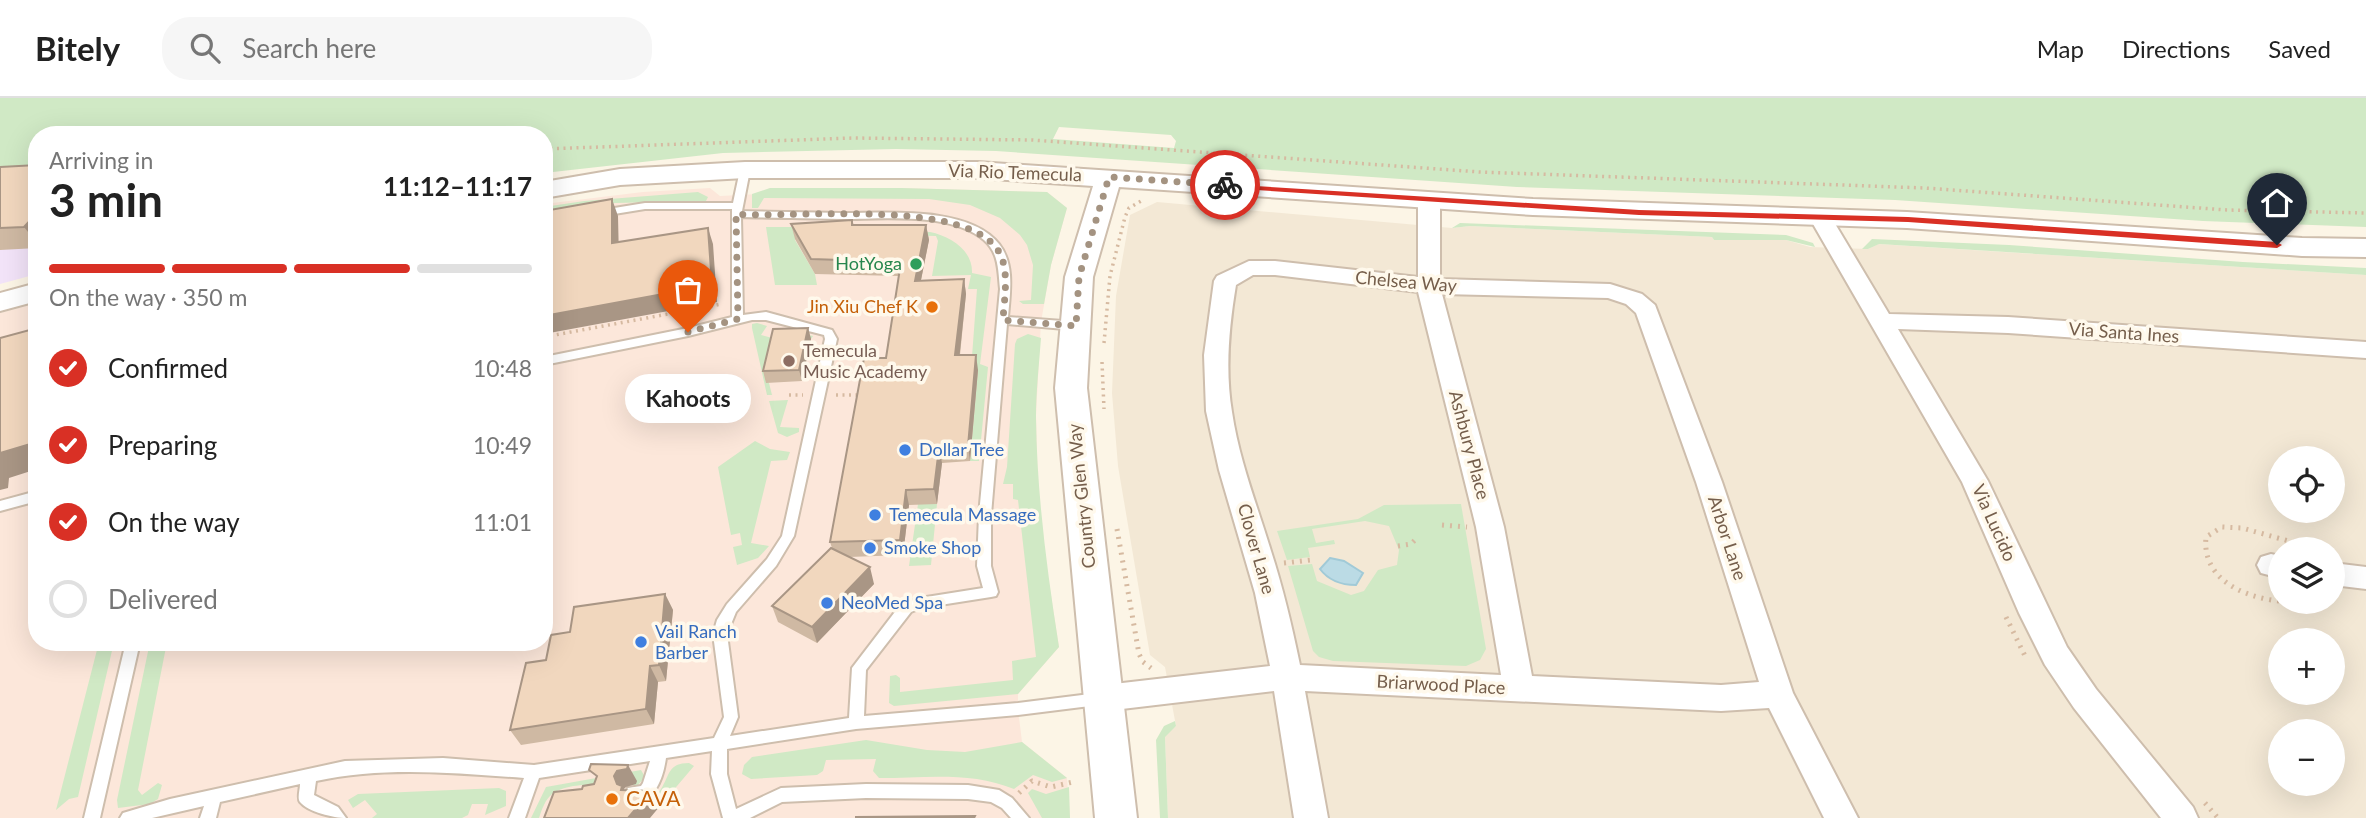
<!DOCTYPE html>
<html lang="en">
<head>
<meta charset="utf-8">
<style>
	:root { --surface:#fff; --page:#f6f6f6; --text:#222; --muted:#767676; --line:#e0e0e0; --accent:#d93025 }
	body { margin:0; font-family:Lato,sans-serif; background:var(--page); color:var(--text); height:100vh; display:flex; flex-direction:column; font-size:26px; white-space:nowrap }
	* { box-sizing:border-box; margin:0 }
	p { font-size:23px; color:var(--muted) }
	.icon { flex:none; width:38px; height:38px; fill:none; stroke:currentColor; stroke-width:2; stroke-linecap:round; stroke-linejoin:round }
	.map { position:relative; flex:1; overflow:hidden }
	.panel { position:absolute; left:28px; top:28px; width:525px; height:525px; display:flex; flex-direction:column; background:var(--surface); border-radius:28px; box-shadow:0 7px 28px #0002 }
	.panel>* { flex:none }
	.controls { position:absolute; left:2268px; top:348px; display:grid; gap:14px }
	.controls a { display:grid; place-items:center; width:77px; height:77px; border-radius:50%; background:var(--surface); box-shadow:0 7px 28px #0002; font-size:35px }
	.pin { position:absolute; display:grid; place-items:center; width:60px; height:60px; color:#fff; margin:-72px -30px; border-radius:50% 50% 50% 0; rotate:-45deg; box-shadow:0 0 7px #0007 }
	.pin .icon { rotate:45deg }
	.courier { position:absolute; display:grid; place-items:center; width:70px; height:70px; margin:-35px; border:5px solid #d93025; border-radius:50%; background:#fff; color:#222; box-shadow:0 2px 9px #0007 }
	.bubble { position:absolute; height:49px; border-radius:24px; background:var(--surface); box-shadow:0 7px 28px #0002; font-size:23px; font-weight:700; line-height:49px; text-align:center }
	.head em { font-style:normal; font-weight:700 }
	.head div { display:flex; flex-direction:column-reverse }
	.head { display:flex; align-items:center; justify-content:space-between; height:119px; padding:0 21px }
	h1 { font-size:46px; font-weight:700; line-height:52px }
	.bar { display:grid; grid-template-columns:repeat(4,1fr); gap:10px 7px; align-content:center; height:84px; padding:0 21px }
	.bar i { height:9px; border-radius:5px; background:var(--line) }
	.bar .selected { background:var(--accent) }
	.bar p { grid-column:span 4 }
	ol { padding:0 21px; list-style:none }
	li { display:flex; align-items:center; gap:21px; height:77px }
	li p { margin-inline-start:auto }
	li .icon { padding:7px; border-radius:50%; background:var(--accent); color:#fff; stroke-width:4 }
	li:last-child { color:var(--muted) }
	li i { width:38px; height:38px; border:4px solid var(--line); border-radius:50% }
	header { display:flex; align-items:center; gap:42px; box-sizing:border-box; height:98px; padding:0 35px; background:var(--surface); border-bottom:2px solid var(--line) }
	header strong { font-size:33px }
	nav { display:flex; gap:38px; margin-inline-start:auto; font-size:24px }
	.search { width:490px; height:63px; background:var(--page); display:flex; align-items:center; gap:18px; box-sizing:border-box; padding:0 24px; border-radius:28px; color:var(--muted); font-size:26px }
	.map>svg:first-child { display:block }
	.residential { fill:#f3e8d5; fill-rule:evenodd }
	.commercial { fill:#fce7da }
	.education { fill:#f2e3f8 }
	.green { fill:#d0e9c5; fill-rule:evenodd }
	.water { fill:#bbdbe5; stroke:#a1cad7; stroke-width:2 }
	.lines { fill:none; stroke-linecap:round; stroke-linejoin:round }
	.service-casing { stroke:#cebead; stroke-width:4 }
	.minor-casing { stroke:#cebead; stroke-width:4 }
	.tertiary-casing { stroke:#cebead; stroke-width:4 }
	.path-far1 { stroke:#d6baa1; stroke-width:3.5; stroke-dasharray:2 4.5; stroke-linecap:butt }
	.path { stroke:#d6baa1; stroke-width:5; stroke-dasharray:2 6; stroke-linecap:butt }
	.service { fill:#fff; fill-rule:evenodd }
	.minor { fill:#fff; fill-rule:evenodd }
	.tertiary { fill:#fff; fill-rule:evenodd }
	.wall { fill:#cfb9a3 }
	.shaded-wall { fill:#a99685 }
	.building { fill:#f1d7be; stroke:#a99685; stroke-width:2 }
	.route { fill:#d93025 }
	.done { stroke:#a49381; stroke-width:7; stroke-dasharray:0 12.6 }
	.leisure-dot { fill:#2e9e5b; stroke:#fff9ec; stroke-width:2.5 }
	.food-dot { fill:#e8710a; stroke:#fff9ec; stroke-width:2.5 }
	.education-dot { fill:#8d6e63; stroke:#fff9ec; stroke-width:2.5 }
	.shop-dot { fill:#3f7fe0; stroke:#fff9ec; stroke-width:2.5 }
	.labels { text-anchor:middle; stroke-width:7; stroke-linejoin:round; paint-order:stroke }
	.street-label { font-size:18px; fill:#755e4b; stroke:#fff9ec }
	.leisure-label { font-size:18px; fill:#27864d; stroke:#fff9ec; text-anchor:end }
	.food-label { font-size:18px; fill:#c56008; stroke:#fff9ec; text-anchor:end }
	.education-label { font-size:18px; fill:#785e54; stroke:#fff9ec; text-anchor:start }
	.shop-label { font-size:18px; fill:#366cbe; stroke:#fff9ec; text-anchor:start }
	.near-food-label { font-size:21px; fill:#c56008; stroke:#fff9ec; text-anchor:start }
</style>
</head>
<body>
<header>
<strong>Bitely</strong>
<div class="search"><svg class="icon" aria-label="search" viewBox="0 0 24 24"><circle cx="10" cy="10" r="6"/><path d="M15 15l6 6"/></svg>Search here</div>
<nav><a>Map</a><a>Directions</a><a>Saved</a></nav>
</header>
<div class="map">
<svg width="2366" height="720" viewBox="0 0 2366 720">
	<rect width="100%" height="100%" fill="#fcf5e6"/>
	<path class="residential" d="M1157 104 1452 130 1470 128 1712 139 1714 142H1786L1810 149 1868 151 1878 146 2366 177V720H1168L1165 638 1176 628 1165 569 1150 557 1118 368 1112 295 1116 198 1130 117ZM2280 360H2333V413H2280ZM2280 452H2333V504H2280ZM2280 542H2333V595H2280ZM2280 634H2333V686H2280Z"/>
	<path class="commercial" d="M710 90 720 98 759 96 770 90H901L1047 94 1067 110 1051 167 1041 224 1036 317 1038 395 1045 459 1059 549 1018 596V611L1022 644 1067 680 1070 720H0V215L37 205V544H544V106L643 94Z"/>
	<path class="education" d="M37 78V176L0 186V80Z"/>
	<path class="green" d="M0 0H2366V129L2203 123 1895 102 1517 89 996 53 896 51 723 55 544 75V37H37V81L0 82ZM1059 29 1171 37 1176 43 1174 50 1053 41Z
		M770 90H901L1047 94 1067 110 1051 167 1044 206H1023L1019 203 1031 202 1033 167 1027 147 1020 137 1000 120 970 107 929 101 764 100 758 110H752V96Z
		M698 94 708 99 706 103 615 105 544 115V109L584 103Z
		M1460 125 1786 137 1813 145 1815 149 1786 142H1714L1712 139 1470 128 1452 130Z
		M766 129H804L795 142 815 176 817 187H775Z
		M930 134C950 138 973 152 972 175L991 179 980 266 988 269 979 363H970L978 272H971L977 191H968L971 177 932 178 938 143 936 138 891 137 892 135Z
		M1872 141 2009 147 2243 164 2366 170V177L1879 146 1868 151H1862Z
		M757 225 767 228 761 237 776 241 787 232 813 238 811 241 776 243 766 284 769 285 772 297H767L752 230V226Z
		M1028 236 1041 240C1039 267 1036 294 1036 320 1037 397 1047 473 1059 549L1018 596 894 608 889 605 890 578 896 577 900 580V594L1013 582 1012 563 1036 559 1018 402 1013 401V386H1003L1007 369 1015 246 1017 241Z
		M788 302 780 329 799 330V334L787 339 778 335 769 303Z
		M755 343 770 351 790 354 787 362 771 363 751 445 769 448 758 460 737 467 733 449 742 447 740 435 731 437 718 369Z
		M918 406H937L931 467 909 468Z
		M1461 406 1486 551 1480 562 1466 568 1333 563 1319 559 1313 553 1288 468 1312 466 1317 483 1351 497 1364 493 1378 472 1397 467 1399 452 1389 428 1365 423 1312 431 1316 445 1334 442 1335 446 1308 450 1310 459 1287 462 1277 433 1358 421 1384 407Z
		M99 544H114L78 699 69 701 56 712Z
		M150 544H167L138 692 142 697 158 685 162 687 158 701 150 706 118 710 117 702Z
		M1175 623 1176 628 1165 639 1168 720H1160L1156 642 1164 628Z
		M866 642 927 652 965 654 1022 644 1067 680 1052 684 1033 677 1014 691C971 673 924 680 879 680L873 673 876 661 826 662 823 673 817 677 751 681 742 676 744 667 752 659Z
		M689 665 694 668 660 708H636C646 704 655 701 661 691 670 677 668 665 689 665Z
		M641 672 645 679 638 687C616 687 569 682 552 696 545 702 542 711 539 720H531L546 689Z
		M1069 689 1070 720H1042L1028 695 1032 691 1046 696Z
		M499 690 506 693V708L485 717 488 706H472L468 717 462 720H372L377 716 365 702 353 710 348 702 358 696Z"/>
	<path class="water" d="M1330 460 1344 463 1363 475 1356 487C1341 487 1329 483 1320 471Z"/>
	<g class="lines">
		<defs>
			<path id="service" d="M745 69 750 72 742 113C776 114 810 114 844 115 888 115 969 108 999 146 1015 166 1010 195 1008 219L1076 224 1082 228 1076 232 1007 226 991 417V468L998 494 996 498 991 499 921 510 911 514 866 572 864 618 1018 605 1098 595 1103 597 1105 601 1103 605 1098 607 1018 617 856 631 727 651V676L736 711 781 690 866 686 968 687 999 692 1012 700 1029 720H1011L1002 710 991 704 968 701 866 700 782 704 750 720H723L711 676 712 653 666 660C663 681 654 709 628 700L625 695 628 690 641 688 643 685 650 663 539 680 525 720H509L524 680C455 675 384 668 316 683L314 697 338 709 346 720C334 720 308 714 300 704 297 700 300 692 300 686L220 704 216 720H200L204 708 152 720H120L123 715 170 701 345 663 443 660 534 667 714 640 724 619 713 536 717 522 727 506 767 461 782 438 825 241 824 237 766 222H752L688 238 544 267V259L688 230 732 219V111H645L602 118 597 115 602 112 645 105H733L740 72ZM741 119C775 120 809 120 843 121 884 121 951 114 984 142 999 155 998 172 1000 191L979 417 977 468 983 490 920 500 901 506 852 570 849 620 730 638 738 619 727 536 736 514 776 468 794 438 837 241 832 232 766 214 743 217Z
				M37 393V403L0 413V403Z
				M126 544H140L100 720H84Z"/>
			<path id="minor" d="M1429 96 1437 97 1440 102V181L1610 186 1642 196 1655 207 1722 384 1793 595 1858 720H1824L1769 610 1721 613 1305 593 1328 720H1294L1274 593 1105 613 1094 609 1090 600 1094 591 1105 587 1270 568 1255 495 1219 372 1206 313 1204 257 1214 183 1217 178 1249 163H1275L1418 179V102L1421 97ZM1253 177H1275L1418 194 1476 429 1501 577 1300 567C1292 528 1283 490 1271 453 1257 407 1239 362 1232 314 1225 272 1229 229 1236 187ZM1442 196 1608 200 1626 206 1636 215 1696 384 1759 584 1721 587 1532 578 1504 429Z
				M1820 113 1828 114 1831 119 1889 216 2008 219 2366 244V260L2008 235 1898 231 1988 383 2067 549 2096 591 2193 709 2198 720H2161L2074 610 2045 567 2019 515 1962 384 1809 119 1812 114Z
				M2271 456 2280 458V480L2261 475 2257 467 2261 459Z
				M2333 465 2366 469V491L2333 487Z"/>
			<path id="tertiary" d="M745 64H978L1533 101 1907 114 2302 140 2366 141V159L2302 158 1907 130 1533 117 1119 89 1093 179 1087 290 1137 720H1095L1055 290 1065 179 1093 88 978 80H745L620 87 544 100V84L620 71Z
				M37 185V203L0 213V195Z"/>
		</defs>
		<use href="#service" class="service-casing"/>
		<use href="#minor" class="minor-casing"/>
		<use href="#tertiary" class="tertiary-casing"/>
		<path class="path-far1" d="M544 51 853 40 1032 42 1480 74 1925 90 2227 112 2366 115
			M544 239 722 206
			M1104 245 1110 178 1125 119 1129 110 1141 103
			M1102 264 1104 311
			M789 297H803
			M836 297H859"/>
		<path class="path" d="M1442 427 1467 429
			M1117 431 1139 556 1143 564 1151 570
			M1398 448 1411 446 1416 441
			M1284 465 1311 462
			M2295 504C2256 504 2201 487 2206 439L2222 429 2242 430 2321 452
			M2006 519 2025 558
			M1019 695 1032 683 1051 689 1073 684
			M2205 705 2218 720"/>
		<use href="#service" class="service"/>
		<use href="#minor" class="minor"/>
		<use href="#tertiary" class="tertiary"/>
	</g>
	<path class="wall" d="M37 67V150L0 152V69Z
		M852 122 854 127H926L929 142 921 182 964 181 966 196 960 257 978 272 970 363 942 365 937 406 909 407 903 457 849 459 874 486 817 545 778 524 772 508 832 450 830 444 886 260 899 178 815 176 795 141 791 126Z
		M808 230 811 241 802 283 766 285 763 273Z
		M665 496 673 512 666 583 658 584 654 626 521 647 510 632 570 534Z"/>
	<path class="shaded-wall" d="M612 101 618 118 619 162 612 145Z
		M37 115V145L24 129Z
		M926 127 929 142 918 197 915 183Z
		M708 130 713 146 717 204 544 236V218Z
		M964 181 966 196 958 272 955 257Z
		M808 230 811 241 802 283 799 272Z
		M976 257 978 272 970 363 968 348Z
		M34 345 37 347V371L9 380 8 390 0 392V355Z
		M939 350 942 365 937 406 934 391Z
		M906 392 909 407 903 457 900 442Z
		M870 469 874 486 817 545 812 529Z
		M665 496 673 512 666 583 659 567Z
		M650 568 658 584 654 626 646 611Z
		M628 667 637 683 636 686 626 689 624 691 631 703 630 708 617 686 614 678 617 673Z
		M651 693 660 708 650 720H628Z"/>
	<path class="building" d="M37 67V115L24 129 0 130V69Z
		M612 101V145L708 130 712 187 544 218V113Z
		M852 122V127H926L915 183 964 181 955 257H976L968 348 939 350 934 391 906 392 900 442 830 444 864 260H886L901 164 811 161 791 126Z
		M37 230V354L33 355 34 345 0 355V240Z
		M808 230 799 272 763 273 773 231Z
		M831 450 870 469 812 529 772 508Z
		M665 496 659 567 650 568 646 611 510 632 526 565 546 562 551 537 570 534 574 509Z
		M591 666 628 667 627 671 617 673 614 678 617 686 622 688 621 692 651 693 628 720H544L554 694 582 691 583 688 594 686 597 678 589 672Z
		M975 718 974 720H856V719Z"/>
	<path class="route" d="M1222 86 1639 112 1908 119 2277 144 2282 147 2277 150 1908 124 1639 117 1225 90 1221 87Z"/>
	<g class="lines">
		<path class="done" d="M688 234 738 221 736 116C793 121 976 98 1001 158 1009 176 1004 203 1003 222L1076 228 1079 179 1109 79 1225 87"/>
	</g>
	<circle class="leisure-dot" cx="916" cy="166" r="7"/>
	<g class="food-dot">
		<circle cx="932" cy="209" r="7"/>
		<circle cx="612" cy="701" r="7"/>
	</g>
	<circle class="education-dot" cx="789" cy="263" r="7"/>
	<g class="shop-dot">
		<circle cx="905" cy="352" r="7"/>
		<circle cx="875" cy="417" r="7"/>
		<circle cx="870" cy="450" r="7"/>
		<circle cx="827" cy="505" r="7"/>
		<circle cx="641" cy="544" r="7"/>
	</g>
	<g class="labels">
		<g class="street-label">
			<text transform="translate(1015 75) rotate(2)" y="6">Via Rio Temecula</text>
			<text transform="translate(1406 184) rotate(5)" y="6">Chelsea Way</text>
			<text transform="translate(2124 235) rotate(4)" y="6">Via Santa Ines</text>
			<text transform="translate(1469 347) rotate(75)" y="6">Ashbury Place</text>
			<text transform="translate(1082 398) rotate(-96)" y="6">Country Glen Way</text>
			<text transform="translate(1994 425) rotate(66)" y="6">Via Lucido</text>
			<text transform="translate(1727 440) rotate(72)" y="6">Arbor Lane</text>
			<text transform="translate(1256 451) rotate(74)" y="6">Clover Lane</text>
			<text transform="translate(1441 587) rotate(3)" y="6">Briarwood Place</text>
		</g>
		<g class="leisure-label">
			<text x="902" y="172">HotYoga</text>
		</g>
		<g class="food-label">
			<text x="918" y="215">Jin Xiu Chef K</text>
		</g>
		<g class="education-label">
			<text x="803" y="259">Temecula<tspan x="803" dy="21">Music Academy</tspan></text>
		</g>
		<g class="shop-label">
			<text x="919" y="358">Dollar Tree</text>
			<text x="889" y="423">Temecula Massage</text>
			<text x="884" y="456">Smoke Shop</text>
			<text x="841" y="511">NeoMed Spa</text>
			<text x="655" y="540">Vail Ranch<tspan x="655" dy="21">Barber</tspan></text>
		</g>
		<g class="near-food-label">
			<text x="626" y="708">CAVA</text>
		</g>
	</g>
</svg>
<div class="controls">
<a><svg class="icon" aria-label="locate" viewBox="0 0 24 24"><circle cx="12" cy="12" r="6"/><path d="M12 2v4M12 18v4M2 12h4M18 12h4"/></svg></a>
<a><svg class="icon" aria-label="layers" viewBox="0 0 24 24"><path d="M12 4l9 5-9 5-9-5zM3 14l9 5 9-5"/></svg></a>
<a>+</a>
<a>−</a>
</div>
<div class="pin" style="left:688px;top:234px;background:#ea580c"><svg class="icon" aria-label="bag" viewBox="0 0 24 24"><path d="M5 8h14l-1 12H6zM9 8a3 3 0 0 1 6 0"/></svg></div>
<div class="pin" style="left:2277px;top:147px;background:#1f2937"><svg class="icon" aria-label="home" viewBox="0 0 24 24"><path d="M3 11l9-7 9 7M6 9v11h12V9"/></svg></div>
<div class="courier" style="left:1225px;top:87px"><svg class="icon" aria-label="bike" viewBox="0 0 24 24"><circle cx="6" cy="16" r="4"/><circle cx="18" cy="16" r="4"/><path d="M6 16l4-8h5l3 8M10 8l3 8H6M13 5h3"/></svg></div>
<div class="bubble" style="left:625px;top:276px;width:126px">Kahoots</div>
<section class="panel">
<div class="head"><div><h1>3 min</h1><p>Arriving in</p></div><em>11:12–11:17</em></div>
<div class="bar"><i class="selected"></i><i class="selected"></i><i class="selected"></i><i></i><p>On the way · 350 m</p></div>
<ol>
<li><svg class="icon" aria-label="check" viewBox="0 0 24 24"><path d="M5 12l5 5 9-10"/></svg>Confirmed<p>10:48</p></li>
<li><svg class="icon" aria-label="check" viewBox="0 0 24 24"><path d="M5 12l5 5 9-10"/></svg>Preparing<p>10:49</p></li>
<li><svg class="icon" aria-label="check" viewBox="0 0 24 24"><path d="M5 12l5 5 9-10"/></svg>On the way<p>11:01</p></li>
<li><i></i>Delivered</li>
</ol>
</section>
</div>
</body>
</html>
